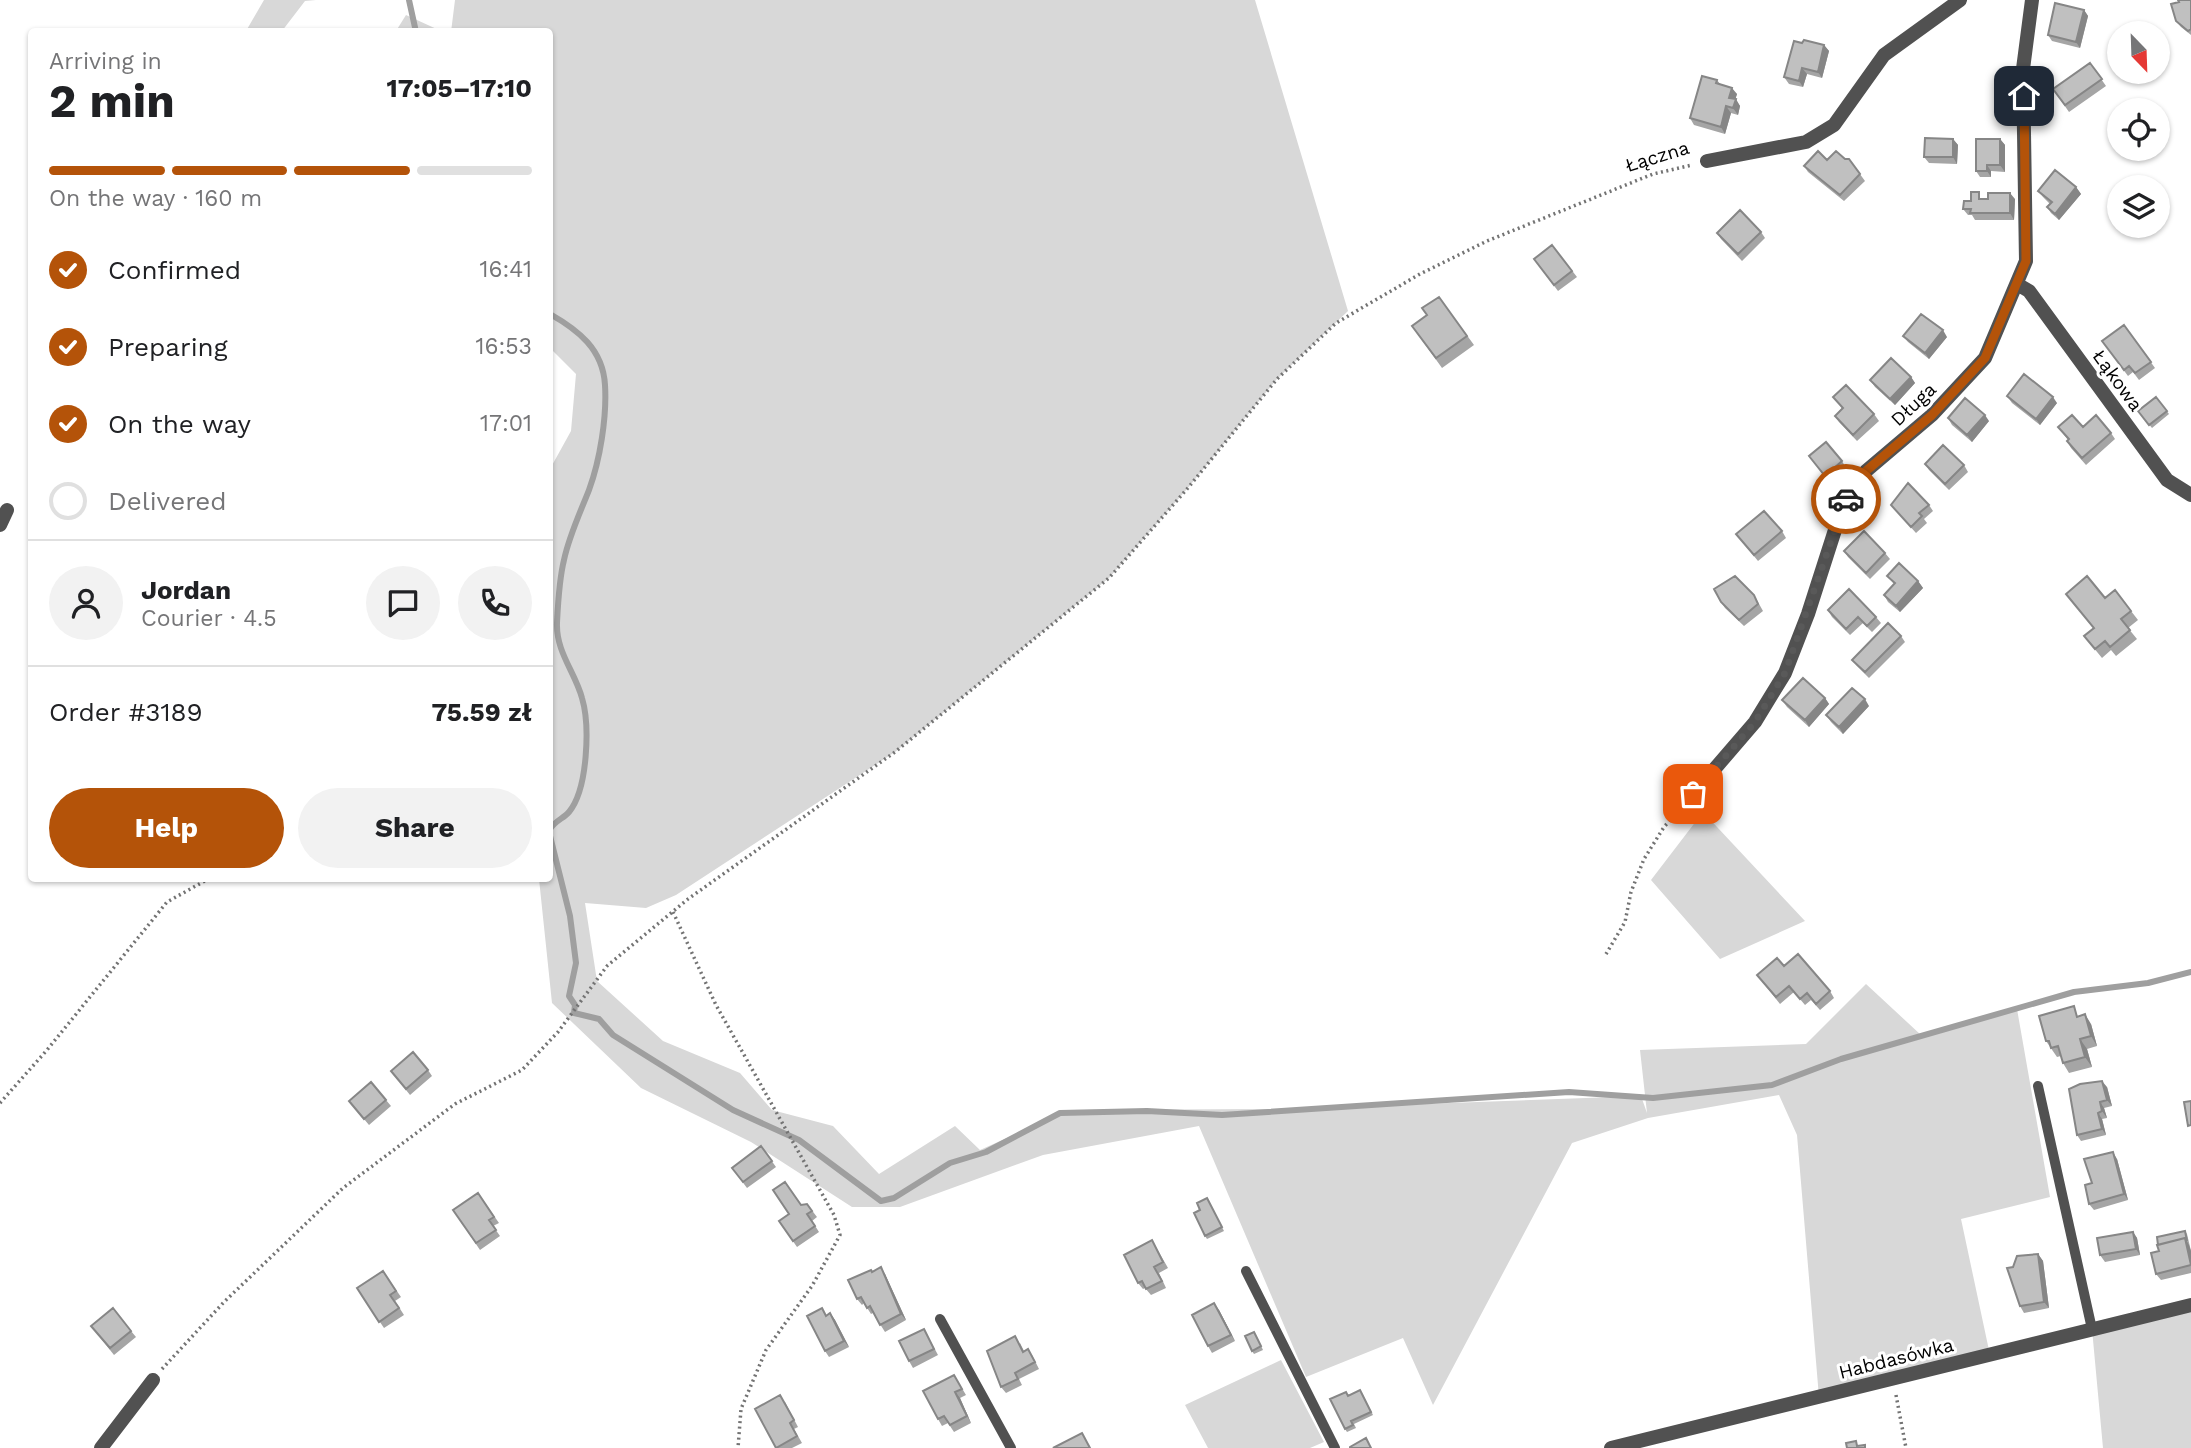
<!DOCTYPE html>
<html lang="en">
<head>
<meta charset="utf-8">
<style>
	:root { --surface:#fff; --page:#f2f2f2; --text:#202124; --muted:#757577; --line:#e0e0e0; --accent:#b45309 }
	body { margin:0; font-family:"Work Sans",sans-serif; background:var(--page); color:var(--text); height:100vh; display:flex; flex-direction:column; font-size:26px; white-space:nowrap }
	* { box-sizing:border-box; margin:0 }
	p { font-size:23px; color:var(--muted) }
	.icon { flex:none; width:38px; height:38px; fill:none; stroke:currentColor; stroke-width:2; stroke-linecap:round; stroke-linejoin:round }
	.map { position:relative; flex:1; overflow:hidden }
	.drawer { position:absolute; left:28px; top:28px; width:525px; height:854px; display:flex; flex-direction:column; background:var(--surface); border-radius:7px; box-shadow:0 2px 5px #0004 }
	.drawer>* { flex:none }
	.needle { width:46px; rotate:157deg }
	.fabs { position:absolute; left:2107px; top:21px; display:grid; gap:14px }
	.fabs a { display:grid; place-items:center; width:63px; height:63px; border-radius:50%; background:var(--surface); box-shadow:0 2px 5px #0004; font-size:35px }
	.pin { position:absolute; display:grid; place-items:center; width:60px; height:60px; color:#fff; margin:-30px; border-radius:14px; box-shadow:0 4px 10px #0006 }
	.courier { position:absolute; display:grid; place-items:center; width:70px; height:70px; margin:-35px; border:5px solid #b45309; border-radius:50%; background:#fff; color:#222; box-shadow:0 2px 9px #0007 }
	.summary em { font-style:normal; font-weight:700 }
	.summary div { display:flex; flex-direction:column-reverse }
	.summary { display:flex; align-items:center; justify-content:space-between; height:119px; padding:0 21px }
	h1 { font-size:46px; font-weight:700; line-height:52px }
	.bar { display:grid; grid-template-columns:repeat(4,1fr); gap:10px 7px; align-content:center; height:84px; padding:0 21px }
	.bar i { height:9px; border-radius:5px; background:var(--line) }
	.bar .selected { background:var(--accent) }
	.bar p { grid-column:span 4 }
	.line { display:flex; align-items:center; gap:18px; padding:0 21px; border-top:2px solid var(--line) }
	.line div { flex:1 }
	.round { display:grid; place-items:center; flex:none; width:74px; height:74px; border-radius:37px; background:var(--page) }
	ol { padding:0 21px; list-style:none }
	li { display:flex; align-items:center; gap:21px; height:77px }
	li p { margin-inline-start:auto }
	li .icon { padding:7px; border-radius:50%; background:var(--accent); color:#fff; stroke-width:4 }
	li:last-child { color:var(--muted) }
	li i { width:38px; height:38px; border:4px solid var(--line); border-radius:50% }
	.primary-button { display:flex; gap:14px; margin-top:auto; padding:14px 21px }
	.primary-button a { flex:1; height:80px; border-radius:42px; background:var(--accent); color:#fff; font-size:28px; font-weight:700; line-height:80px; text-align:center }
	.primary-button a+a { background:var(--page); color:var(--text) }
	.map>svg:first-child { display:block }
	.green { fill:#d8d8d8 }
	.lines { fill:none; stroke-linecap:round; stroke-linejoin:round }
	.stream { stroke:#9f9f9f; stroke-width:6 }
	.path { stroke:#737373; stroke-width:3.5; stroke-dasharray:2 3.5; stroke-linecap:butt }
	.lane { stroke:#515151; stroke-width:10 }
	.street { stroke:#515151; stroke-width:14 }
	.wall { fill:#a5a5a5 }
	.shaded-wall { fill:#868686 }
	.building { fill:#c0c0c0; stroke:#868686; stroke-width:2 }
	.done { stroke:#595959; stroke-width:7; stroke-dasharray:0 12.6 }
	.route { stroke:#b45309; stroke-width:9 }
	.labels { text-anchor:middle; stroke-width:6; stroke-linejoin:round; paint-order:stroke }
	.street-label { font-size:19px; fill:#000; stroke:#fff }
</style>
</head>
<body>
<div class="map">
<svg width="2191" height="1448" viewBox="0 0 2191 1448">
	<rect width="100%" height="100%" fill="#fff"/>
	<path class="green" d="M264 0H316L305 1 282 31H246Z
		M455 0H1255L1348 311 1277 379 1187 489 1109 578 895 752 676 895 646 908 585 903 597 981 663 1041 740 1073 772 1110 833 1126 879 1174 955 1126 980 1150 1069 1110 1284 1109 1641 1096 1647 1113 1640 1050 1806 1044 1866 984 1921 1035 2017 1009 2050 1197 1961 1219 1990 1355 1819 1397 1797 1135 1779 1095 1648 1118 1572 1143 1433 1405 1403 1338 1306 1377 1199 1126 1043 1155 900 1207H852L751 1142 641 1088 552 1003 539 879 550 878V469L571 431 576 374 550 348V32H451Z
		M406 15 441 31H396Z
		M1703 812 1805 921 1720 959 1651 880Z
		M2191 1309V1448H2103L2092 1329Z
		M1281 1360 1324 1442 1310 1448H1208L1185 1405Z"/>
	<g class="lines">
		<path class="stream" d="M409 0 416 32
			M550 314C578 330 603 349 605 385 607 417 600 460 589 490 580 513 569 536 564 560 559 580 558 603 557 623 556 652 575 672 582 698 590 725 588 789 569 812 564 818 555 821 550 829
			M550 836 570 916 576 963 569 996 575 1005 574 1013 599 1019 613 1035 733 1110 799 1140 881 1201 894 1198 950 1163 986 1152 1060 1113 1147 1111 1222 1115 1569 1092 1653 1098 1772 1085 1841 1059 2074 992 2148 983 2191 972"/>
		<path class="path" d="M673 912 716 1005 834 1215 840 1235 812 1286 766 1350 741 1409 738 1448
			M1606 954 1625 922 1631 892 1644 859 1664 827 1683 806
			M0 1103 47 1050 167 902 210 878
			M162 1369 224 1302 343 1188 455 1104 522 1070 558 1032 607 966 688 899 895 752 1109 578 1187 489 1277 379 1336 323 1420 274 1487 241 1653 174 1692 165
			M1896 1395 1906 1448"/>
		<path class="lane" d="M2038 1086 2092 1329
			M1246 1271 1335 1448
			M940 1319 1011 1448"/>
		<path class="street" d="M1707 161 1806 142 1834 125 1884 55 1960 0
			M2017 284 2029 291 2167 480 2191 495
			M0 525 7 510
			M1693 794 1755 722 1785 673 1808 614 1843 505 1866 471 1932 415 1985 358 2026 261 2023 69 2032 0
			M101 1448 153 1380
			M1611 1448 2191 1305"/>
	</g>
	<path class="wall" d="M2191 0V35L2181 27 2176 21 2179 2Z
		M2084 10 2088 16 2080 48 2052 41 2048 35Z
		M1802 43 1824 45 1829 51 1822 78 1807 74 1803 87 1789 84 1784 77Z
		M2090 63 2106 86 2069 112 2053 89Z
		M1717 80 1720 84 1737 94 1735 99 1740 106 1738 115 1731 113 1725 134 1694 125 1690 118Z
		M1953 139 1958 145 1957 164 1929 163 1924 157Z
		M2000 139 2005 145V172L1991 171V177H1980L1976 171Z
		M1849 159 1865 181 1844 201 1808 172 1804 166 1827 160Z
		M2076 187 2081 194 2059 220 2051 213 2047 207 2050 204 2043 197 2038 191Z
		M1983 199H2015L2014 220H1975L1972 215H1968L1963 209 1971 201Z
		M1761 232 1765 238 1742 261 1721 239 1717 233Z
		M1552 245 1577 277 1558 291 1534 259Z
		M1439 297 1474 345 1442 368 1412 326 1427 315Z
		M2124 325 2155 368 2139 380 2133 372 2128 376 2102 341Z
		M1903 336 1947 337 1929 359 1908 342Z
		M1911 377 1915 383 1895 405 1875 387 1870 380Z
		M2007 396 2057 403 2040 425 2012 403Z
		M1833 397 1874 414 1879 421 1857 441 1839 422 1835 416 1842 408Z
		M2156 397 2169 414 2152 428 2138 411Z
		M1948 418 1989 421 1972 442 1952 425Z
		M2058 427H2083L2111 433 2115 439 2086 465 2071 448 2067 441 2068 440Z
		M1809 456 1842 461 1846 468 1829 482Z
		M1925 464 1964 465 1968 472 1949 490 1929 470Z
		M1891 505H1929L1933 511 1924 519 1927 523 1916 533Z
		M1782 531 1786 538 1758 561 1736 534Z
		M1844 551 1885 553 1890 559 1870 579 1848 557Z
		M1887 576 1918 581 1923 588 1900 612 1888 602 1884 595 1894 584Z
		M2066 594 2105 598 2131 611 2138 620 2128 628 2137 639 2116 656 2111 650 2102 658 2084 636 2094 629Z
		M1754 595 1763 611 1744 626 1725 608 1721 602Z
		M1828 610 1876 617 1881 623 1872 632 1863 623 1850 635 1832 617Z
		M1901 636 1905 642 1869 678 1857 666 1852 660Z
		M1825 698 1829 704 1809 727 1787 707 1782 700Z
		M1869 706 1843 734 1831 722 1826 715Z
		M1784 966 1830 991 1834 998 1820 1010 1811 1000 1805 1005 1794 992 1780 1004 1757 975Z
		M2091 1024 2097 1046 2087 1049 2092 1067 2069 1073 2063 1063 2061 1056 2057 1057 2046 1041Z
		M428 1070 432 1076 410 1095 391 1071Z
		M2107 1087 2112 1106 2104 1108 2107 1118 2102 1119 2106 1135 2081 1141 2077 1135Z
		M386 1100 391 1106 369 1125 349 1101Z
		M761 1146 776 1167 747 1188 732 1168Z
		M2117 1159 2128 1200 2094 1210 2089 1204 2092 1183Z
		M478 1193 499 1223 493 1226 500 1236 480 1250 453 1210Z
		M1207 1198 1224 1231 1207 1239 1205 1236 1200 1210Z
		M807 1204 817 1217 812 1221 819 1232 797 1247 779 1221 801 1205Z
		M2185 1231 2187 1234 2191 1251V1273L2161 1280 2156 1274 2159 1251Z
		M2133 1232 2137 1238 2140 1255 2105 1262 2100 1255Z
		M1152 1240 1168 1268 1159 1273 1166 1288 1151 1295 1145 1288 1143 1289 1138 1283Z
		M2038 1254 2043 1261 2049 1308 2024 1313 2020 1306 2013 1267Z
		M383 1271 401 1297 395 1301 404 1315 384 1328 357 1288Z
		M872 1272 885 1274 906 1320 885 1332 873 1313 871 1314 864 1303 862 1305 857 1299Z
		M1219 1310 1235 1341 1212 1353 1208 1346Z
		M830 1313 835 1320 849 1347 829 1357 825 1351 827 1315Z
		M91 1326 131 1331 136 1337 114 1355Z
		M924 1329 938 1355 913 1368 909 1361Z
		M1256 1335 1263 1350 1254 1354 1252 1351Z
		M1020 1343 1024 1351 1032 1355 1039 1369 1019 1379 1022 1385 1006 1393 1001 1387Z
		M954 1375 966 1395 960 1398 971 1423 954 1432 948 1423 942 1426 938 1419Z
		M1362 1393 1373 1415 1354 1424 1356 1428 1347 1432 1345 1429 1348 1396Z
		M785 1402 798 1427 794 1429 802 1443 792 1448H777Z"/>
	<path class="shaded-wall" d="M2084 10 2088 16 2080 48 2076 42Z
		M1824 45 1829 51 1822 78 1818 72Z
		M1802 68 1807 74 1803 87 1799 81Z
		M1732 88 1737 94 1734 104 1729 98Z
		M1736 99 1740 106 1738 115 1733 108Z
		M1726 106 1731 113 1725 134 1721 127Z
		M1953 139 1958 145 1957 164 1953 157Z
		M2000 139 2005 145V172L2000 165Z
		M1987 165 1991 171V177L1987 171Z
		M2076 187 2081 194 2059 220 2055 214Z
		M2010 193 2015 199 2014 220 2010 213Z
		M1943 330 1947 337 1929 359 1925 353Z
		M1911 377 1915 383 1895 405 1890 399Z
		M2053 397 2057 403 2040 425 2036 419Z
		M1985 415 1989 421 1972 442 1967 435Z
		M1918 581 1923 588 1900 612 1896 606Z
		M1825 698 1829 704 1809 727 1805 720Z
		M1865 699 1869 706 1843 734 1839 727Z
		M2085 1014 2091 1024 2097 1046 2091 1036Z
		M2080 1039 2087 1049 2092 1067 2085 1057Z
		M2102 1081 2107 1087 2112 1106 2107 1100Z
		M2100 1102 2104 1108 2107 1118 2102 1111Z
		M2098 1113 2102 1119 2106 1135 2102 1129Z
		M2113 1152 2117 1159 2128 1200 2124 1194Z
		M2133 1232 2137 1238 2140 1255 2136 1249Z
		M2185 1238 2189 1245 2191 1251V1263Z
		M2038 1254 2043 1261 2049 1308 2044 1302Z
		M881 1267 885 1274 906 1320 901 1314Z
		M1214 1303 1219 1310 1235 1341 1231 1335Z
		M830 1313 835 1320 849 1347 844 1341Z
		M955 1392 960 1398 971 1423 967 1416Z"/>
	<path class="building" d="M2178 0H2191V29L2188 31 2176 21 2171 4 2179 2Z
		M2055 3 2084 10 2076 42 2048 35Z
		M1804 40 1824 45 1818 72 1802 68 1799 81 1784 77 1794 41 1802 43Z
		M2090 63 2102 79 2065 105 2053 89Z
		M1702 76 1717 80 1716 83 1732 88 1729 98 1736 99 1733 108 1726 106 1721 127 1690 118Z
		M1925 138 1953 139V157H1924Z
		M1976 139H2000V165H1987V171H1976Z
		M1818 151 1827 160 1836 151 1845 159H1849L1860 174 1840 195 1804 166Z
		M2055 170 2076 187 2055 214 2047 207 2052 202 2038 191Z
		M1971 192H1979V199H1988V193H2010V213H1970L1971 209H1963L1964 201H1971Z
		M1740 210 1761 232 1738 254 1717 233Z
		M1552 245 1572 271 1554 285 1534 259Z
		M1439 297 1467 336 1436 358 1412 326 1427 315 1422 308Z
		M1921 314 1943 330 1925 353 1903 336Z
		M2124 325 2151 362 2135 373 2129 366 2124 370 2102 341Z
		M1891 358 1911 377 1890 399 1870 380Z
		M2024 374 2053 397 2036 419 2007 396Z
		M1846 385 1874 414 1853 435 1835 416 1843 408 1833 397Z
		M2156 397 2167 411 2149 425 2138 411Z
		M1965 398 1985 415 1967 435 1948 418Z
		M2072 415 2083 427 2096 415 2111 433 2082 458 2067 441 2069 439 2058 427Z
		M1826 442 1842 461 1825 476 1809 456Z
		M1943 445 1964 465 1945 484 1925 464Z
		M1908 483 1929 505 1919 513 1922 516 1911 527 1891 505Z
		M1764 511 1782 531 1754 555 1736 534Z
		M1864 531 1885 553 1866 573 1844 551Z
		M1899 563 1918 581 1896 606 1884 595 1895 583 1887 576Z
		M1735 576 1754 595 1758 604 1739 620 1721 602 1714 589Z
		M2087 576 2105 598 2115 590 2131 611 2121 619 2130 630 2110 647 2105 641 2095 649 2084 636 2094 628 2066 594Z
		M1849 589 1876 617 1867 626 1858 617 1846 629 1828 610Z
		M1888 623 1901 636 1865 672 1852 660Z
		M1803 678 1825 698 1805 720 1782 700Z
		M1852 688 1865 699 1839 727 1826 715Z
		M1798 954 1830 991 1816 1004 1807 993 1800 999 1789 986 1776 997 1757 975 1777 958 1784 966Z
		M2074 1006 2077 1017 2085 1014 2091 1036 2080 1039 2085 1057 2063 1063 2058 1046 2051 1048 2049 1041H2046L2039 1016Z
		M413 1052 428 1070 406 1089 391 1071Z
		M2102 1081 2107 1100 2100 1102 2102 1111 2098 1113 2102 1129 2077 1135 2069 1089 2080 1084Z
		M371 1082 386 1100 364 1119 349 1101Z
		M2191 1101V1125L2188 1126 2184 1102Z
		M761 1146 772 1161 743 1182 732 1168Z
		M2113 1152 2124 1194 2089 1204 2085 1185 2092 1183 2084 1159Z
		M785 1182 801 1205 807 1204 812 1211 807 1214 815 1226 793 1241 779 1221 789 1214 773 1190Z
		M478 1193 494 1217 489 1220 496 1230 476 1243 453 1210Z
		M1207 1198 1222 1227 1205 1236 1194 1213 1200 1210 1197 1203Z
		M2185 1231 2187 1241 2185 1238 2158 1245 2157 1237Z
		M2133 1232 2136 1249 2100 1255 2097 1238Z
		M2185 1238 2191 1265 2156 1274 2151 1253 2159 1251 2157 1245Z
		M1152 1240 1163 1262 1154 1267 1162 1281 1146 1289 1142 1281 1138 1283 1124 1255Z
		M2038 1254 2044 1302 2020 1306 2007 1268 2013 1267 2017 1256Z
		M881 1267 901 1314 880 1325 870 1306 867 1308 861 1297 857 1299 848 1280 871 1270 872 1272Z
		M383 1271 396 1291 390 1295 399 1308 379 1322 357 1288Z
		M1214 1303 1231 1335 1208 1346 1192 1315Z
		M113 1308 131 1331 110 1348 91 1326Z
		M822 1308 826 1316 830 1313 844 1341 825 1351 807 1316Z
		M924 1329 934 1349 909 1361 899 1341Z
		M1254 1332 1261 1346 1252 1351 1245 1336Z
		M1015 1336 1023 1352 1028 1349 1035 1362 1015 1373 1018 1379 1001 1387 987 1351Z
		M954 1375 962 1389 955 1392 967 1416 950 1425 944 1416 938 1419 923 1391Z
		M1360 1390 1371 1412 1351 1421 1353 1425 1345 1429 1330 1399 1346 1392 1348 1396Z
		M780 1395 794 1420 790 1423 797 1436 776 1448 755 1409Z
		M1082 1433 1090 1448H1053Z
		M1366 1438 1371 1448H1350V1447Z
		M1856 1441 1857 1446 1865 1445V1448H1847L1846 1443Z"/>
	<g class="lines">
		<path class="done" d="M1693 794 1755 722 1785 673 1846 499"/>
		<path class="route" d="M1846 499 1866 471 1932 415 1985 358 2026 261 2024 96"/>
	</g>
	<g class="labels">
		<g class="street-label">
			<text transform="translate(1657 156) rotate(-17)" y="7">Łączna</text>
			<text transform="translate(2118 380) rotate(54)" y="7">Łąkowa</text>
			<text transform="translate(1913 404) rotate(-43)" y="7">Długa</text>
			<text transform="translate(1896 1358) rotate(-14)" y="7">Habdasówka</text>
		</g>
	</g>
</svg>
<div class="fabs">
<a><svg class="needle" viewBox="-14 -14 28 28"><path d="M0-13l5 13h-10z" fill="#e53935"/><path d="M0 13l5-13h-10z" fill="#757577"/></svg></a>
<a><svg class="icon" aria-label="locate" viewBox="0 0 24 24"><circle cx="12" cy="12" r="6"/><path d="M12 2v4M12 18v4M2 12h4M18 12h4"/></svg></a>
<a><svg class="icon" aria-label="layers" viewBox="0 0 24 24"><path d="M12 4l9 5-9 5-9-5zM3 14l9 5 9-5"/></svg></a>
</div>
<div class="pin" style="left:1693px;top:794px;background:#ea580c"><svg class="icon" aria-label="bag" viewBox="0 0 24 24"><path d="M5 8h14l-1 12H6zM9 8a3 3 0 0 1 6 0"/></svg></div>
<div class="pin" style="left:2024px;top:96px;background:#1f2937"><svg class="icon" aria-label="home" viewBox="0 0 24 24"><path d="M3 11l9-7 9 7M6 9v11h12V9"/></svg></div>
<div class="courier" style="left:1846px;top:499px"><svg class="icon" aria-label="car" viewBox="0 0 24 24"><path d="M5 17H2v-5l4-1 3-4h7l3 4 3 1v5h-3M9 17h6M6 11h13"/><circle cx="7" cy="17" r="2"/><circle cx="17" cy="17" r="2"/></svg></div>
<section class="drawer">
<div class="summary"><div><h1>2 min</h1><p>Arriving in</p></div><em>17:05–17:10</em></div>
<div class="bar"><i class="selected"></i><i class="selected"></i><i class="selected"></i><i></i><p>On the way · 160 m</p></div>
<ol>
<li><svg class="icon" aria-label="check" viewBox="0 0 24 24"><path d="M5 12l5 5 9-10"/></svg>Confirmed<p>16:41</p></li>
<li><svg class="icon" aria-label="check" viewBox="0 0 24 24"><path d="M5 12l5 5 9-10"/></svg>Preparing<p>16:53</p></li>
<li><svg class="icon" aria-label="check" viewBox="0 0 24 24"><path d="M5 12l5 5 9-10"/></svg>On the way<p>17:01</p></li>
<li><i></i>Delivered</li>
</ol>
<div class="line" style="height:126px"><a class="round"><svg class="icon" aria-label="person" viewBox="0 0 24 24"><circle cx="12" cy="8" r="4"/><path d="M4 21q1-7 8-7t8 7"/></svg></a><div><b>Jordan</b><p>Courier · 4.5</p></div><a class="round"><svg class="icon" aria-label="chat" viewBox="0 0 24 24"><path d="M4 5h16v11H9l-5 4z"/></svg></a><a class="round"><svg class="icon" aria-label="phone" viewBox="0 0 24 24"><path d="M5 4h4l2 5-3 2q2 4 5 5l2-3 5 2v4C11 20 4 13 5 4z"/></svg></a></div>
<div class="line" style="height:91px"><div>Order #3189</div><b>75.59 zł</b></div>
<div class="primary-button"><a>Help</a><a>Share</a></div>
</section>
</div>
</body>
</html>
